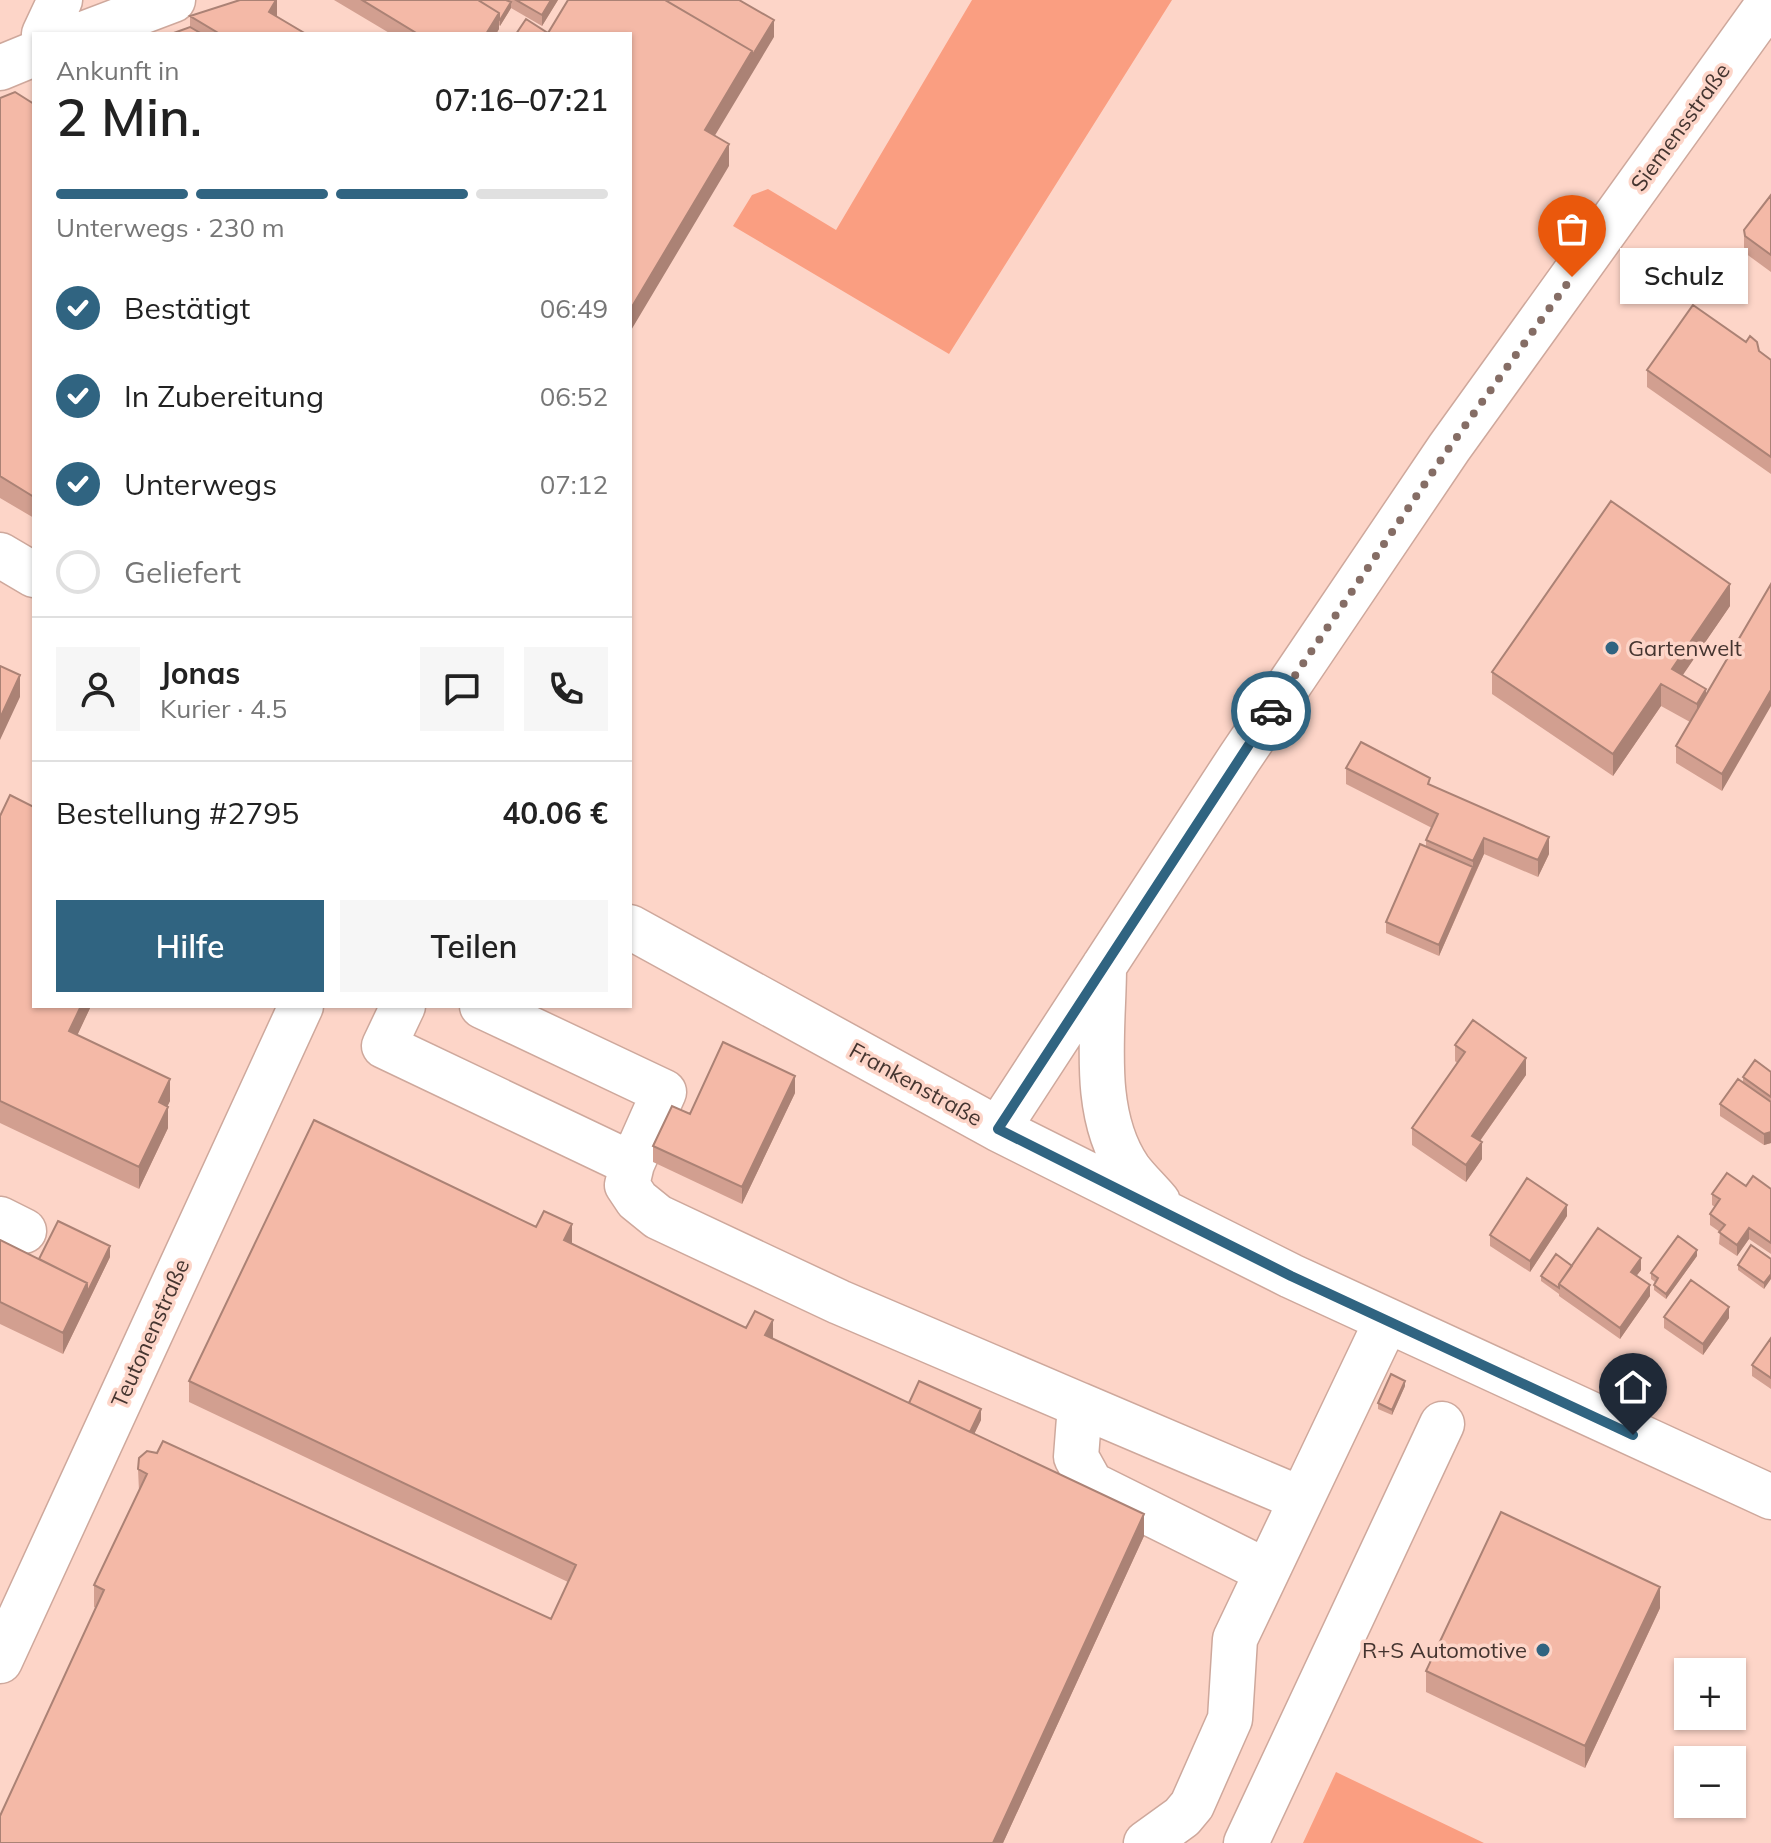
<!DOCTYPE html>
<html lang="de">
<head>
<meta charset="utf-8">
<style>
	:root { --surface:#fff; --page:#f6f6f6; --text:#222; --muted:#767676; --line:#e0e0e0; --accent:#306481 }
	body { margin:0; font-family:Mulish,sans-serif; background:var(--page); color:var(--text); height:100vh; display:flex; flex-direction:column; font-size:30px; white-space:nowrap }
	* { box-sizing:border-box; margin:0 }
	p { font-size:26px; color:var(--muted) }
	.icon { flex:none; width:44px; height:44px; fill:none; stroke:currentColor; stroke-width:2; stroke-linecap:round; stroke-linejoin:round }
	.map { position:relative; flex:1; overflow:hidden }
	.sheet { position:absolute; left:32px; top:32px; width:600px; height:976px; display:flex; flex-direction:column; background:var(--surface); border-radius:0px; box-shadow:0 2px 6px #0004 }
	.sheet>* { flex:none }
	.tools { position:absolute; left:1674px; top:1658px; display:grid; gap:16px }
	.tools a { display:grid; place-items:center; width:72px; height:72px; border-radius:0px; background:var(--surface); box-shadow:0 2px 6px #0004; font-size:40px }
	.pin { position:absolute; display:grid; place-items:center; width:68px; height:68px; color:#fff; margin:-82px -34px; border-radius:50% 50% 50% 0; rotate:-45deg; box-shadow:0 0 8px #0007 }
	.pin .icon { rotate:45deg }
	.courier { position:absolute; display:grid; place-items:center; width:80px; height:80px; margin:-40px; border:6px solid #306481; border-radius:50%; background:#fff; color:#222; box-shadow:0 2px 10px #0007 }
	.bubble { position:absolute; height:56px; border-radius:0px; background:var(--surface); box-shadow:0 2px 6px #0004; font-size:26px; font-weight:600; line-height:56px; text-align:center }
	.overview em { font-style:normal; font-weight:600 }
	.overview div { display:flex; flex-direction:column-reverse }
	.overview { display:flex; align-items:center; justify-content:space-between; height:136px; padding:0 24px }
	h1 { font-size:52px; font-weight:600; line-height:60px }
	.bar { display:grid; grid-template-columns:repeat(4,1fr); gap:12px 8px; align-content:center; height:96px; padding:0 24px }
	.bar i { height:10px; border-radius:6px; background:var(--line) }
	.bar .current { background:var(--accent) }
	.bar p { grid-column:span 4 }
	.line { display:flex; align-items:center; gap:20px; padding:0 24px; border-top:2px solid var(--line) }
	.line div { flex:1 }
	.round { display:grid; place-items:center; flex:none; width:84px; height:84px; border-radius:0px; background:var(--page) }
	ol { padding:0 24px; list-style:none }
	li { display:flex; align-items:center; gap:24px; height:88px }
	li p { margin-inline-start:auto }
	li .icon { padding:8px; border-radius:50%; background:var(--accent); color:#fff; stroke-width:4 }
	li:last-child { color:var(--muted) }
	li i { width:44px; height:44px; border:4px solid var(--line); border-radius:50% }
	.primary-button { display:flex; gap:16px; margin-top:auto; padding:16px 24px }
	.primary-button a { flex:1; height:92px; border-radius:0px; background:var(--accent); color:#fff; font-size:32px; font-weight:600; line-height:92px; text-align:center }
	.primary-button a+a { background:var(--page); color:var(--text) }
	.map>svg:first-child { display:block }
	.green { fill:#fa9e81 }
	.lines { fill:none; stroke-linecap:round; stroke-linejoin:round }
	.minor-casing { stroke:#cea89c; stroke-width:47 }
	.minor { stroke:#fff; stroke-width:44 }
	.wall { fill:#d29f90 }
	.shaded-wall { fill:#ab8275 }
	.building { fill:#f4b9a7; stroke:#ab8275; stroke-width:2 }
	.done { stroke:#856d65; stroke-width:8; stroke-dasharray:0 14.4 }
	.route { stroke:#306481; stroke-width:10 }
	.poi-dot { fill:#306481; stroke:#fdd5c8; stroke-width:3 }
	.labels { text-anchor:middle; stroke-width:7; stroke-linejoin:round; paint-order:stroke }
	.street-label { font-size:22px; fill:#453530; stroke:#fdd5c8 }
	.poi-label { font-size:22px; fill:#453530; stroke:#fdd5c8; text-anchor:start }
</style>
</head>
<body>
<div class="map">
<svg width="1771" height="1843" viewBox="0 0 1771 1843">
	<rect width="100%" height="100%" fill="#fdd5c8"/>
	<path class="green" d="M972 0H1172L949 354 733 226 752 195 768 189 836 230Z
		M1336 1772 1484 1843H1303Z"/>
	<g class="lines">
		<defs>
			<path id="minor" d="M44 34 60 0
				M83 34 173 0
				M0 68 34 54
				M0 555 34 575
				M630 927 998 1129 1291 1276 1771 1497
				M1104 966C1104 1030 1090 1112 1129 1169 1137 1180 1149 1191 1158 1202
				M403 1006 384 1046 632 1164
				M482 1006 664 1092 632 1164 627 1185 637 1200 658 1217 839 1302 1080 1405
				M998 1129 1239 759 1449 448 1771 0
				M0 1219 24 1231
				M1266 1571 1091 1484 1076 1457 1080 1405 1301 1499
				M0 1661 301 1006
				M1146 1843 1182 1817 1192 1805 1230 1719 1235 1639 1386 1322
				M1246 1843 1442 1424"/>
		</defs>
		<use href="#minor" class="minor-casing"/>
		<use href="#minor" class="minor"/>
	</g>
	<path class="wall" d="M277 0V17L306 34H171L190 27V16Z
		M334 0H558L542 26 511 8 500 26 499 25V29L496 34H391Z
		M0 98 34 104V518L0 498Z
		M1771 195V272L1745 253 1744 247V230Z
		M1759 351 1771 360V474L1647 387V370Z
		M1771 584 1722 791 1676 763V746L1690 722 1661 706 1613 776 1492 694V672L1730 606 1682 675 1706 694Z
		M1346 768 1430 785 1549 854 1538 877 1484 854 1439 956 1386 933V922L1426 846V840L1432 828 1346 784Z
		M0 816 91 1006 77 1035 170 1101 167 1106 168 1128 139 1189 0 1123Z
		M1455 1045 1526 1075 1480 1141 1482 1159 1466 1182 1412 1145V1128L1457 1063 1455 1061Z
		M1771 1072V1143L1764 1145 1720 1116V1104L1743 1082V1077Z
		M795 1093 742 1204 653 1162V1146L690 1114Z
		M1746 1186 1771 1189V1254L1749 1239 1737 1256 1719 1244 1720 1232 1710 1225V1214L1715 1207 1712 1205V1194Z
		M1567 1216 1530 1272 1490 1246V1235Z
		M0 1240 39 1259 110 1257 63 1354 0 1324Z
		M572 1244 746 1328 773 1339 909 1403 981 1420 974 1434 1144 1536 1003 1843H0L96 1608 94 1607V1585L139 1491 138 1469 551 1619 568 1582 189 1402V1381Z
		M1697 1256 1666 1299 1654 1290V1285L1655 1282 1651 1279V1273Z
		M1771 1259 1764 1289 1738 1270V1265Z
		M1641 1270 1636 1276 1650 1296 1620 1339 1559 1296V1294L1541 1281V1276Z
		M1664 1317 1729 1318 1703 1355 1664 1328Z
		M1771 1338V1389L1752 1376V1365Z
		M1405 1386 1392 1415 1378 1409V1403Z
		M1660 1608 1585 1768 1426 1692V1671Z"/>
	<path class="shaded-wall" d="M276 0H277V20L269 12Z
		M551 0H558L542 26V15Z
		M511 2V8L500 26V20Z
		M499 13V29L496 34H486Z
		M774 20V37L705 152V130L752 51Z
		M729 144V166L630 332V310Z
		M1730 584V606L1672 691V669Z
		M20 675V697L0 740V718Z
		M1661 684V706L1613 776V754Z
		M1706 689V710L1697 726V704Z
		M1771 690V706L1722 791V774Z
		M1549 837V854L1538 877V860Z
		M1484 838V854L1473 878V861Z
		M1473 867V878L1439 956V945Z
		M81 1006H91L69 1053V1031Z
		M1526 1058V1075L1472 1152V1136Z
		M795 1076V1093L742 1204V1187Z
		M170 1079V1101L159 1124V1102Z
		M168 1107V1128L139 1189V1167Z
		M1771 1132V1143L1764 1145V1134Z
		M1482 1142V1159L1466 1182V1165Z
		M1567 1205V1216L1530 1272V1261Z
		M572 1224V1246L564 1240Z
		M1749 1228V1239L1737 1256V1245Z
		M110 1246V1257L63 1354V1333L87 1283Z
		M1697 1250V1256L1666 1299V1294Z
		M1641 1258V1270L1631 1283V1272Z
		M1771 1274V1279L1764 1289V1283Z
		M1650 1285V1296L1620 1339V1328Z
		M1729 1307V1318L1703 1355V1344Z
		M773 1320V1341L765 1335Z
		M1405 1381V1386L1392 1415V1410Z
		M981 1409V1420L965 1453V1442Z
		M1144 1514V1536L1003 1843H993Z
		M1660 1587V1608L1585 1768V1746Z"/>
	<path class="building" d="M240 0H276L269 12 306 34H220L190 16Z
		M362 0H478L499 13 486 34H418Z
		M478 0H506L511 2 500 20 499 19V13Z
		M516 0H551L542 15Z
		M568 0H665L752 51 705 130 729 144 630 310V34H516L526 19 548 33Z
		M665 0H739L774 20 752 56V51Z
		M190 27 202 34H171Z
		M15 92 34 104V497L0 476V98Z
		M1771 195V255L1745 236 1744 230Z
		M1693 305 1746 342 1750 336 1757 342 1759 351 1771 360V457L1647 370Z
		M1611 501 1730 584 1672 669 1706 689 1697 704 1661 684 1613 754 1492 672Z
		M1771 584V690L1722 774 1676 746Z
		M0 666 20 675 0 718Z
		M1361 742 1430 778 1428 784 1549 837 1538 860 1484 838 1473 861 1426 840 1438 814 1346 768Z
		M10 795 34 807V1006H81L69 1031 170 1079 159 1102 168 1107 139 1167 0 1101V816Z
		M1420 844 1473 867 1439 945 1386 922Z
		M1473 1020 1526 1058 1472 1136 1482 1142 1466 1165 1412 1128 1465 1052 1455 1045Z
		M723 1042 795 1076 742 1187 653 1146 672 1106 690 1114Z
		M1755 1060 1771 1072V1097L1743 1077Z
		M1738 1079 1771 1102V1132L1764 1134 1720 1104Z
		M314 1120 536 1227 544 1211 572 1224 564 1240 746 1328 755 1311 773 1320 765 1335 1144 1514 993 1843H0V1816L104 1590 94 1585 147 1474 138 1469 139 1458 147 1451 157 1453 163 1441 551 1619 576 1565 189 1381Z
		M1727 1173 1746 1186 1753 1176 1771 1189V1243L1749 1228 1737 1245 1719 1232 1725 1225 1710 1214 1720 1199 1712 1194Z
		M1527 1178 1567 1205 1530 1261 1490 1235Z
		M58 1221 110 1246 87 1293V1283L39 1259Z
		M1598 1228 1641 1258 1631 1272 1650 1285 1620 1328 1559 1284Z
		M1678 1236 1697 1250 1666 1294 1654 1285 1658 1278 1651 1273Z
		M0 1240 87 1283 63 1333 0 1302Z
		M1751 1245 1771 1259V1274L1764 1283 1738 1265Z
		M1556 1254 1572 1266 1559 1284V1288L1541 1276Z
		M1691 1280 1729 1307 1703 1344 1664 1317Z
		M1771 1338V1378L1752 1365Z
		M1391 1374 1405 1381 1392 1410 1378 1403Z
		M919 1381 981 1409 970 1432 909 1403Z
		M1501 1512 1660 1587 1585 1746 1426 1671Z"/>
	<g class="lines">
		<path class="done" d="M1271 711 1449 448 1572 277"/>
		<path class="route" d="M1271 711 998 1129 1291 1276 1633 1435"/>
	</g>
	<g class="poi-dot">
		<circle cx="1612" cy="648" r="8"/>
		<circle cx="1543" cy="1650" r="8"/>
	</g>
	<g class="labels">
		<g class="street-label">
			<text transform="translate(1680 127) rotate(-54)" y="8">Siemensstraße</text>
			<text transform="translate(916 1084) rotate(29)" y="8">Frankenstraße</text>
			<text transform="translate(150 1333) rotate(-66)" y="8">Teutonenstraße</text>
		</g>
		<g class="poi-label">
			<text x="1628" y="656">Gartenwelt</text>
			<text x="1527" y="1658" text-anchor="end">R+S Automotive</text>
		</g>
	</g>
</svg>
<div class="tools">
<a>+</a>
<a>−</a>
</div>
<div class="pin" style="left:1572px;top:277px;background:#ea580c"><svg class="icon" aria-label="bag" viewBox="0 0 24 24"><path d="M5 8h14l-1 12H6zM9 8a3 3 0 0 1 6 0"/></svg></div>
<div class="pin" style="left:1633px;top:1435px;background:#1f2937"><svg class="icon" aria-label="home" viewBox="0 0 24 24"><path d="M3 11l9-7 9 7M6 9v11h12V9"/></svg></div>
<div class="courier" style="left:1271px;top:711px"><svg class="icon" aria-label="car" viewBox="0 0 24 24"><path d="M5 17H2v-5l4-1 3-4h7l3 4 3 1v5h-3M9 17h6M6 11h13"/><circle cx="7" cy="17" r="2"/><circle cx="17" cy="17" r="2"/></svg></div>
<div class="bubble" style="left:1620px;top:248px;width:128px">Schulz</div>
<section class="sheet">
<div class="overview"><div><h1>2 Min.</h1><p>Ankunft in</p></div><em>07:16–07:21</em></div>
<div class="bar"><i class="current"></i><i class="current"></i><i class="current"></i><i></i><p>Unterwegs · 230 m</p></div>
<ol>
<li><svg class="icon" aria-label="check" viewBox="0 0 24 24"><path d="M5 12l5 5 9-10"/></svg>Bestätigt<p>06:49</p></li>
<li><svg class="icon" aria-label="check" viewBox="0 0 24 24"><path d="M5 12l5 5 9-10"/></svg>In Zubereitung<p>06:52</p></li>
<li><svg class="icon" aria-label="check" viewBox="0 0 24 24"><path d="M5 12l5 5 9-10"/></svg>Unterwegs<p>07:12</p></li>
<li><i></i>Geliefert</li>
</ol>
<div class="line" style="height:144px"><a class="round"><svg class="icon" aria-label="person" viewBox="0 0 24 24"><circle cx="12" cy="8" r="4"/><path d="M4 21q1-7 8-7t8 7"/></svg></a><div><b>Jonas</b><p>Kurier · 4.5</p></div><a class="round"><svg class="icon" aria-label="chat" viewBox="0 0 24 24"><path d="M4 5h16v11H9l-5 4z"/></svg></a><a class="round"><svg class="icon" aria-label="phone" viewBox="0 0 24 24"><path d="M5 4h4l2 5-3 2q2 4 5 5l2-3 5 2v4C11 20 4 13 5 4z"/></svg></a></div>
<div class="line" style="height:104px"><div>Bestellung #2795</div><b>40.06 €</b></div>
<div class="primary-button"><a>Hilfe</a><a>Teilen</a></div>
</section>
</div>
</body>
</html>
